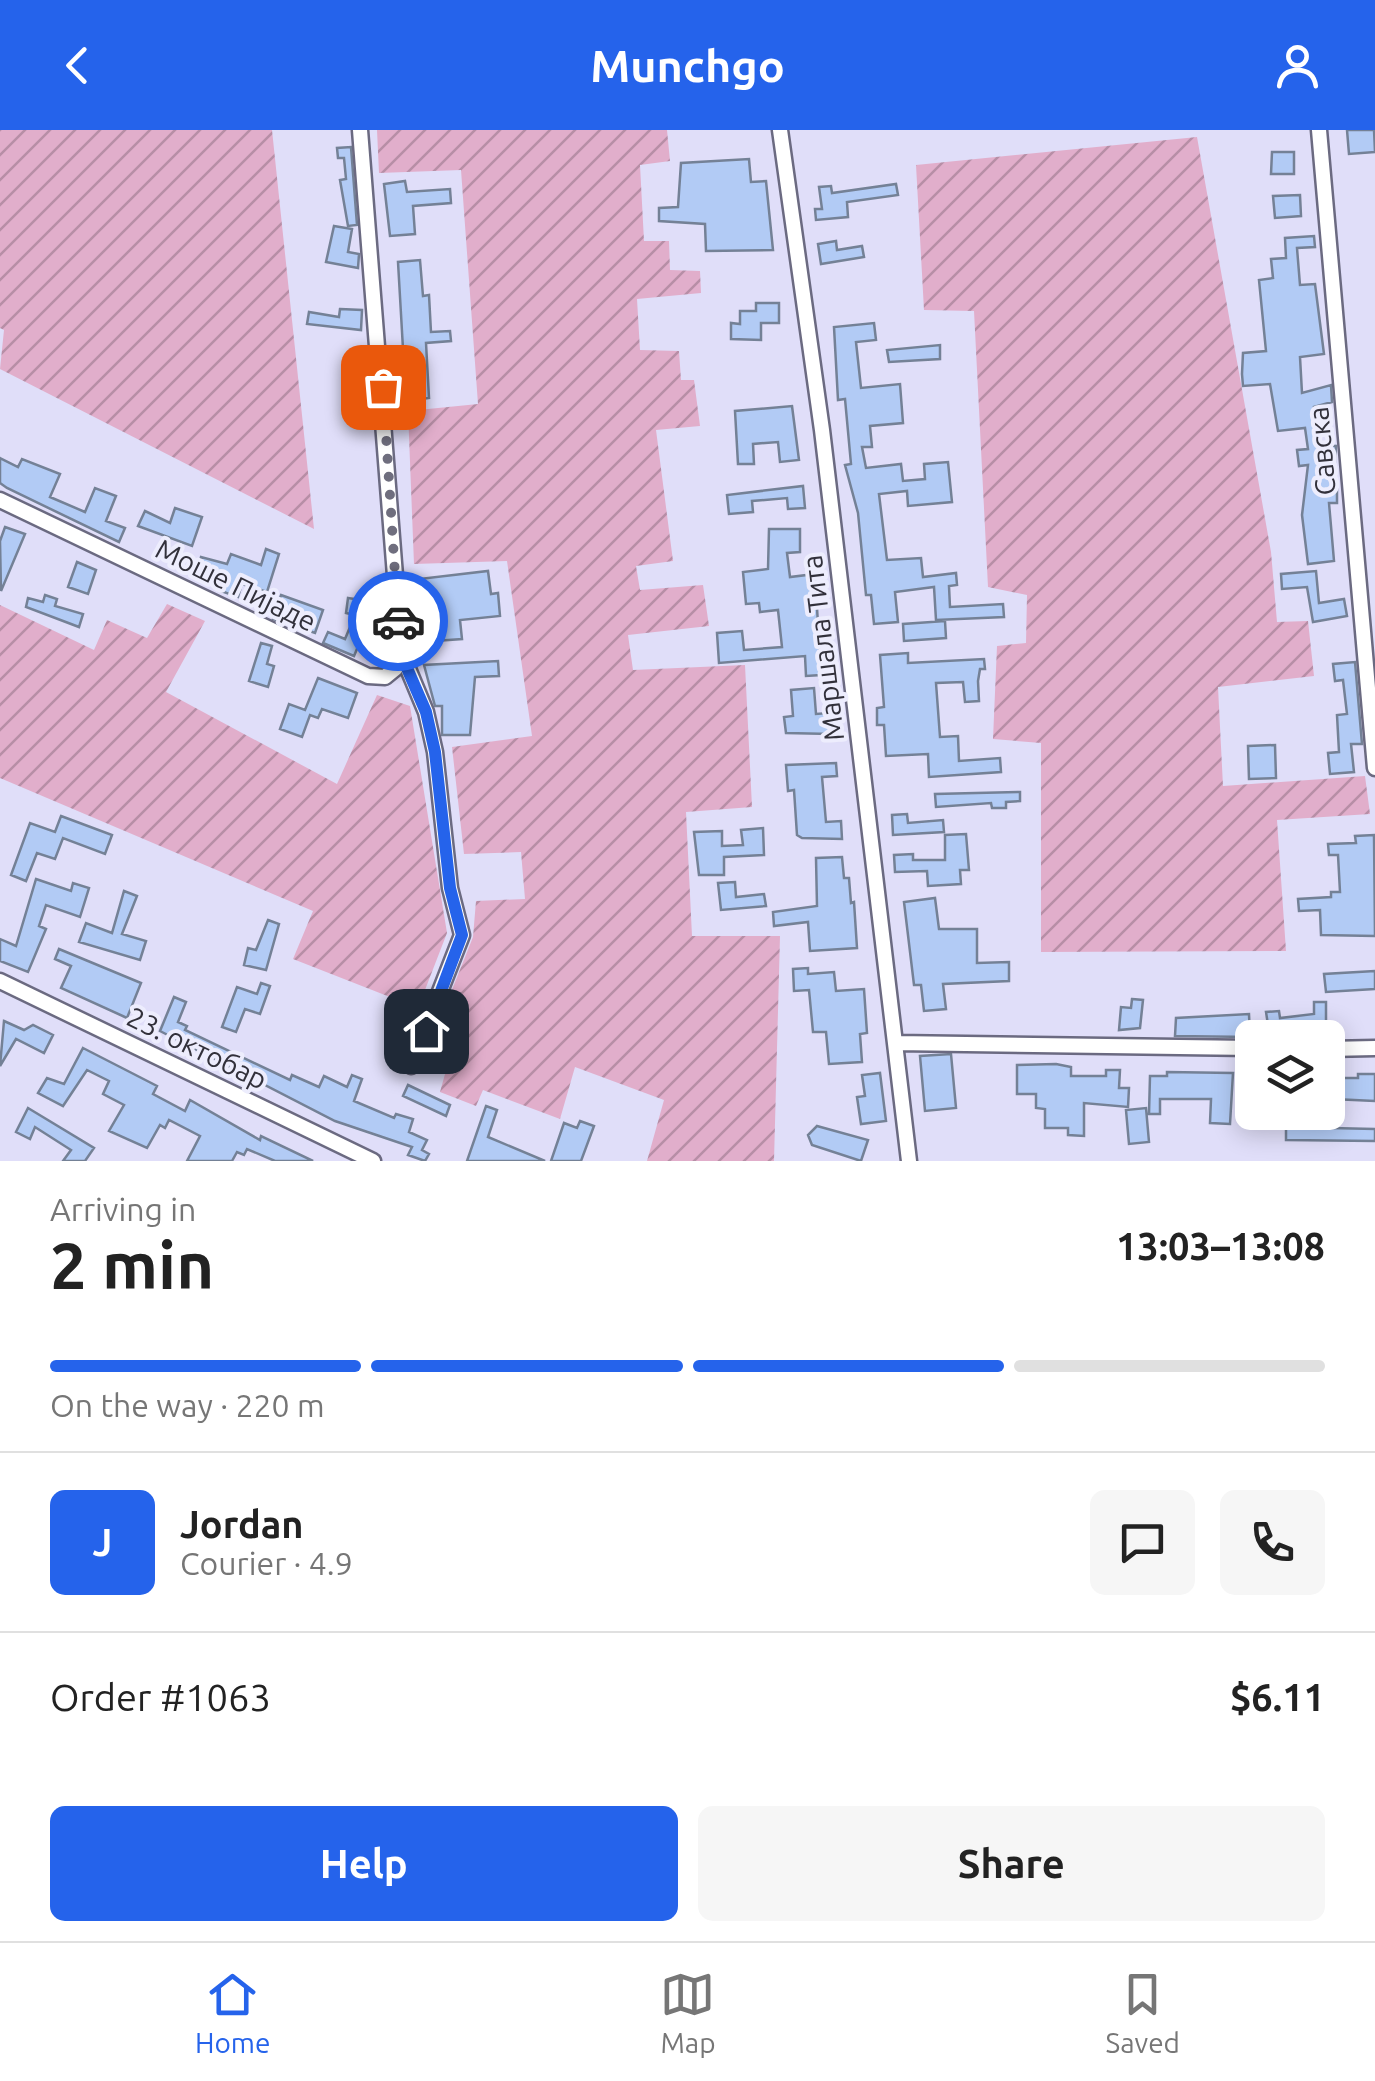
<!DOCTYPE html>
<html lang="en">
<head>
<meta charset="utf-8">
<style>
	:root { --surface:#fff; --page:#f6f6f6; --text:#222; --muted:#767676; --line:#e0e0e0; --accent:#2563eb }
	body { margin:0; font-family:Ubuntu,sans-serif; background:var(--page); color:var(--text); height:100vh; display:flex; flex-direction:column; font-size:38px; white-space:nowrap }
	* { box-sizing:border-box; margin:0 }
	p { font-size:32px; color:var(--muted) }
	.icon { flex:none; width:55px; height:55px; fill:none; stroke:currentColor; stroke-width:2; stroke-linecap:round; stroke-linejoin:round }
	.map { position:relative; height:1031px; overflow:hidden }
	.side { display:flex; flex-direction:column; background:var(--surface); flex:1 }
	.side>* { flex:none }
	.buttons { position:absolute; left:1235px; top:890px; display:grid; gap:20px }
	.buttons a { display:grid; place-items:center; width:110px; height:110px; border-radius:15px; background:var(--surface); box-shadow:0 5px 25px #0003; font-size:50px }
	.pin { position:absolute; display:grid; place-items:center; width:85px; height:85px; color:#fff; margin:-42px; border-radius:20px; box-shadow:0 5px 15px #0006 }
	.courier { position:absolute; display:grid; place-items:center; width:100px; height:100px; margin:-50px; border:8px solid #2563eb; border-radius:50%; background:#fff; color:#222; box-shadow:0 2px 12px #0007 }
	.summary em { font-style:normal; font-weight:700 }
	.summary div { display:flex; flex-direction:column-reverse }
	.summary { display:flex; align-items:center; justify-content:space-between; height:170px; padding:0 50px }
	h1 { font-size:65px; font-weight:700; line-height:75px }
	.bar { display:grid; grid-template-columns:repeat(4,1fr); gap:15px 10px; align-content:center; height:120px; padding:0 50px }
	.bar i { height:12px; border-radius:8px; background:var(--line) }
	.bar .current { background:var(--accent) }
	.bar p { grid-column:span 4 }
	.line { display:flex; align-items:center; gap:25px; padding:0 50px; border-top:2px solid var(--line) }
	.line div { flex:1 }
	.round { display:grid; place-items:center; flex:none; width:105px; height:105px; border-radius:15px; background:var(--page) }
	.button { display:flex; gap:20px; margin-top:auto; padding:20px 50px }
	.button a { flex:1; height:115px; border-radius:15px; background:var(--accent); color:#fff; font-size:40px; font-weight:700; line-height:115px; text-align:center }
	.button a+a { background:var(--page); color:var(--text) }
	header { display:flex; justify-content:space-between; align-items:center; height:130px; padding:0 50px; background:var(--accent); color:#fff; font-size:45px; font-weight:700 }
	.dock { display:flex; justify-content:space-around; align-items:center; height:140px; border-top:2px solid var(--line); background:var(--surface); font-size:28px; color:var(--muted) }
	.dock a { display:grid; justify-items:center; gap:5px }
	.dock .current { color:var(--accent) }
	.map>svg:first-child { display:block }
	.garden { fill:url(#garden-furrows) }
	.building { fill:#b2cbf5; stroke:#748196; stroke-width:2.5 }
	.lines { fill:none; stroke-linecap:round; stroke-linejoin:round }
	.street-casing { stroke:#6b6a81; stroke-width:19 }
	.street { stroke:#fff; stroke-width:14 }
	.done { stroke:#6f6e7e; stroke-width:10; stroke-dasharray:0 18 }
	.route { stroke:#2563eb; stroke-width:12 }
	.labels { text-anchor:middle; stroke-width:8; stroke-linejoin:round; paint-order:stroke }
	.street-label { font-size:28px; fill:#32313b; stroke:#ededfd }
</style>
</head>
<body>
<header><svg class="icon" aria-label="back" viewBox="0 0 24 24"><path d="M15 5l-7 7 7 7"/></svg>Munchgo<svg class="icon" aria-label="person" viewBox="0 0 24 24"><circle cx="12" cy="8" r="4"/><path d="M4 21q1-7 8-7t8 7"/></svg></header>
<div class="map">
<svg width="1375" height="1031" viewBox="0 0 1375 1031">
	<defs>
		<pattern id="garden-furrows" width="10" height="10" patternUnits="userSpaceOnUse" patternTransform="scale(2.5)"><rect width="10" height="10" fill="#e1aecb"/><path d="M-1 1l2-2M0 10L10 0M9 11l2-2" fill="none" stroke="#b78ea6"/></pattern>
	</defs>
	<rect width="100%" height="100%" fill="#e0def9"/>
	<path class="garden" d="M0 0H272L314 399 0 239 4 200 0 198Z
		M377 0H667L670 31 640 35 644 111H669L670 140 700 141 701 163 637 169 640 220 679 221 681 250H694L700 296 656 300 673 431 636 436 640 460 703 455 709 496 628 505 633 540 745 535 752 677 686 682 692 806H780L774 1031H647L664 970 575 937 560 989 483 960 476 976 440 962 445 944 422 935 473 807 476 771 525 769 521 722 464 724 452 617 532 606 507 431 414 434 408 281 478 274 461 40 379 43Z
		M1197 7 1271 422 1277 492 1308 491 1314 546 1218 557 1223 656 1365 646 1370 684 1277 690 1286 821 1041 822V613L993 609 997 516 1026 513 1027 465 988 457 974 181 924 180 916 35Z
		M167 474 205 491 166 562 337 654 377 565 410 576 447 803 418 878 293 829 313 781 0 648V475L94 520 107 490 147 508Z"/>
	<path class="building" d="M1347 0H1374L1375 22 1349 24Z
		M351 17 357 95 348 96 340 50 346 49 344 28H338L337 18Z
		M1272 22H1294V44H1271Z
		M749 29 751 52 766 51 773 120 706 121 705 94 659 91V78L678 77 681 33Z
		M405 51 407 62 450 59 451 73 413 76 415 104 390 106 384 54Z
		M896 54 898 65 847 72 848 87 816 90 815 79H822L819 57 831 56 832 63Z
		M1300 65 1301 86 1275 88 1273 66Z
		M334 96 352 99 348 122 359 124 358 138 326 132Z
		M1314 106 1315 117 1297 118 1300 155 1315 154 1324 224 1300 227 1302 263 1331 255 1332 272 1314 277 1318 315 1336 316 1333 359H1337V373H1329L1334 431 1308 434 1302 385 1308 335 1299 336 1297 320 1308 319 1305 298 1278 301 1270 254 1243 256 1242 244 1243 223 1266 221 1259 150 1273 148 1271 129 1286 128 1285 108Z
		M836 111 837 120 862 116 864 127 821 134 818 114Z
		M420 130 423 166 429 165 431 202 450 201 451 211 426 213 429 268 406 271 398 132Z
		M756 173H779V193H761V210L731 209V193L740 194V181H756Z
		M340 179 362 180 361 200 307 194 309 182 339 187Z
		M874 193 876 210 856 212 861 258 900 254 903 293 870 296 872 317H862L866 338 901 334 903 351 925 349 924 334 948 332 952 372 908 376 907 361 879 364 887 430 921 428 923 447 956 443 957 455 949 456 950 477 1003 474 1004 487 936 490 934 457 895 462 898 492 874 494 871 465H866L858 383 845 335 851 334 845 269 838 270 834 197Z
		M940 215V229L889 232 887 220Z
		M792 276 799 330 780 332 778 312 753 314 754 334H738L735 281Z
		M0 328 18 337 22 329 60 344 50 367 85 382 95 358 116 366 106 391 125 398 119 412 7 358 0 353Z
		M803 356 805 378 788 379 787 368 752 371 753 382 729 384 727 365Z
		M175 378 202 387 192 416 138 396 145 381 170 393Z
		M5 397 25 404 1 461 0 411Z
		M769 399H800V422L787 423 790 447 815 444 821 545 806 546 805 526 719 533 717 503 742 501 744 520 782 517 778 480 760 482 759 473 746 474 743 442 768 439Z
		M266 419 279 424 267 462 242 454 238 467 218 460 221 451 196 444 201 427 227 434 231 424 261 435Z
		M77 432 96 440 88 464 68 457Z
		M488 441 491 464 498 463 500 486 460 490 462 509 421 512 419 449Z
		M1316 441 1319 473 1344 469 1347 486 1313 492 1307 457 1282 459 1281 444Z
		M45 465 57 469 55 476 83 484 79 497 26 477 28 468 43 472Z
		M281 465 323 480 315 503 273 489Z
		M348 468 387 474 383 499 389 500V510L386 522 359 514 354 526 323 513 328 502 345 509 355 485 346 483Z
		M945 491 946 508 904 511 903 494Z
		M261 513 272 516 267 534 274 536 268 557 249 551Z
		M908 523V533L984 529 985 539H980L978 551 979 571 965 572 963 552 936 553 940 607 958 606 959 631 1000 628 1001 642 929 647 928 624 886 626 884 595H877V578L884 577 880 525Z
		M498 531 499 546 475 547 470 605H442V576H435L424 535Z
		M1355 532 1362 614H1351L1354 642 1330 644 1328 623 1339 622 1337 585 1347 584 1343 550 1335 551 1333 534Z
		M318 548 357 563 348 588 322 579 318 588 310 585 302 607 280 599 289 574 305 580Z
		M814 558 816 584 829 583 831 604 786 603 784 587 793 586 791 560Z
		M1275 615 1276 648 1249 649 1248 616Z
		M836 633 837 646 822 647 826 692 841 691 842 709 802 708 797 705 794 660 788 661 786 635Z
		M1020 662V671L1006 672V678H992L991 673 936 677 935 664Z
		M907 684 908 693 943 690 944 702 893 705 892 685Z
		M61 686 112 705 105 724 63 708 55 729 37 723 26 751 11 745 30 693 55 702Z
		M763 698 764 725 724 727V745H699L694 702 722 701V716L743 715 741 700Z
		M966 704 969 740H960L961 754 928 756 927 741 895 742 894 725 913 724V730H945V705Z
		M1374 705 1375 806 1321 805 1320 780 1299 781 1298 769 1331 767V762H1340L1338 725H1329L1328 714 1356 713 1355 706Z
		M842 727 844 748H849L851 773 854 772 857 818 810 821 808 792 774 796 773 782 817 776 816 728Z
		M36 749 71 761 73 753 89 758 80 787 46 775 39 796 46 799 28 842 0 831V809L16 816Z
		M735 752 736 767 764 764 766 776 721 780 718 753Z
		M124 761 137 766 122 804 146 811 140 830 79 812 86 793 112 803Z
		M935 768 939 799H977V833L1009 832V851L943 854 946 879 924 881 921 855H914L904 772Z
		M268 790 279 794 266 840 244 835 248 818 256 820Z
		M59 819 141 853 127 888 61 858 71 836 55 829Z
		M808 838V844L834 842 836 861 864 859 867 903 860 904 862 932 829 934 826 902H813L809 860 794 861 793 839Z
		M1375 841V859L1326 862 1324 844Z
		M261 853 270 856 260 884 245 879 236 902 222 897 237 857 257 864Z
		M174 867 186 872 178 892 187 896 185 900 290 950 292 945 319 957 324 946 347 957 352 945 362 949 354 971 394 988 396 984 413 989 409 1002 427 1010 422 1020 429 1024 425 1031 408 1025 412 1017 335 991 160 901Z
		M1132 869 1143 870 1140 898 1119 900 1121 877 1131 878Z
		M1314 872H1326V908H1315L1314 900 1270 908 1266 882 1279 881 1280 888 1314 884Z
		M1249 884 1250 907 1175 906 1176 888Z
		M4 891 24 900 33 895 53 905 44 923 16 909 0 936Z
		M83 918 157 956 153 964 185 981 190 970 260 1010 261 1006 313 1031H275L247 1019 244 1025 237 1022 232 1031H187L200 1006 169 990 165 998 160 995 147 1018 109 1001 124 975 103 964 109 951 87 940 63 976 38 963 47 948 64 954Z
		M951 924 956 978 925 981 920 926Z
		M1056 934 1071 937V946H1106V940H1120L1119 958H1129L1128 977 1084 973V1006L1068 1005V998H1045V979L1036 978V964H1017V935Z
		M1167 942 1233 943 1230 994 1210 993 1211 969H1160V984H1149L1150 946H1167Z
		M880 943 886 991 861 994 857 967 865 966 862 945Z
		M1358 944H1375V971L1333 969V948H1358Z
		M408 955 450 975 446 986 403 966Z
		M486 976 497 980 488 1007 545 1031H467Z
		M28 978 94 1018 85 1031H63L71 1020 35 997 30 1009 16 1002Z
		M1146 978 1149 1012 1129 1014 1126 980Z
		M580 991 594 996 581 1031H551L564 993 577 998Z
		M817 996 868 1010 861 1031 812 1015 808 1005Z
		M1286 997 1375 999V1011L1286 1010Z"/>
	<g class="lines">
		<defs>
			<path id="street" d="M780 0 822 300 909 1031
				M1319 0 1375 638
				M0 370 368 546 385 547 396 538 401 522 360 0
				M401 522 426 582 435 622 450 758 462 805 411 936
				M0 851 373 1031
				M896 913 1252 918
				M1328 919 1375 918"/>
		</defs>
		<use href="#street" class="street-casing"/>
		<use href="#street" class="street"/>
	</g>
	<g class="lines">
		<path class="done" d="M383 257 398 491"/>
		<path class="route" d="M398 491 400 522 426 582 435 622 450 758 462 805 426 901"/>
	</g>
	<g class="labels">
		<g class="street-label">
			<text transform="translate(1322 321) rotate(-95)" y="10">Савска</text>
			<text transform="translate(236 455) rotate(26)" y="10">Моше Пијаде</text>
			<text transform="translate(823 518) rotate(-97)" y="10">Маршала Тита</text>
			<text transform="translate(197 918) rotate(26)" y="10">23. октобар</text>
		</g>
	</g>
</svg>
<div class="buttons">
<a><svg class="icon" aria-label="layers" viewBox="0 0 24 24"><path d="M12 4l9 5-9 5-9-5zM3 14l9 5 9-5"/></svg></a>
</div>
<div class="pin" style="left:383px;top:257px;background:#ea580c"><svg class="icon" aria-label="bag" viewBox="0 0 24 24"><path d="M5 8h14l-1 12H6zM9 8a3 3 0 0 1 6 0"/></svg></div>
<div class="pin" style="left:426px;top:901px;background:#1f2937"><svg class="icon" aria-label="home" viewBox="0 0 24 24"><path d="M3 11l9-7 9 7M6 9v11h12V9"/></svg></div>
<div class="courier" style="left:398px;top:491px"><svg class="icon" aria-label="car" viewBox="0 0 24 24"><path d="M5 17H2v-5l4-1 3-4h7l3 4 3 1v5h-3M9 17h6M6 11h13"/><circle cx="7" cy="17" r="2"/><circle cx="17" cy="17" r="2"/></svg></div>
</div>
<section class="side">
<div class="summary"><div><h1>2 min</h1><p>Arriving in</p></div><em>13:03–13:08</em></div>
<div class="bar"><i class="current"></i><i class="current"></i><i class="current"></i><i></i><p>On the way · 220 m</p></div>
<div class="line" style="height:180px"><b class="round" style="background:var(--accent);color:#fff">J</b><div><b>Jordan</b><p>Courier · 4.9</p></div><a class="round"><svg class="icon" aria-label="chat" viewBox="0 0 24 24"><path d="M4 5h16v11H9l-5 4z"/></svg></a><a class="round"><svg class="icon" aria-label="phone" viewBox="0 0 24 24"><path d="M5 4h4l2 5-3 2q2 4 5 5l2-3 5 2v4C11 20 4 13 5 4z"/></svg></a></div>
<div class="line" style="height:130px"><div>Order #1063</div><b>$6.11</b></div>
<div class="button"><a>Help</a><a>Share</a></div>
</section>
<nav class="dock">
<a class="current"><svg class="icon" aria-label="home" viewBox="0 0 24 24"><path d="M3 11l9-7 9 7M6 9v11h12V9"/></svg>Home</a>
<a><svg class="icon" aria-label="map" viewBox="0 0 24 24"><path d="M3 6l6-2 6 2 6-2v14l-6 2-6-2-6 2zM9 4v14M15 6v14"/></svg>Map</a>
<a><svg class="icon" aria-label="saved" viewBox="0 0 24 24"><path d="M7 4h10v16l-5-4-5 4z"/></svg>Saved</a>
</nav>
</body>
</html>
